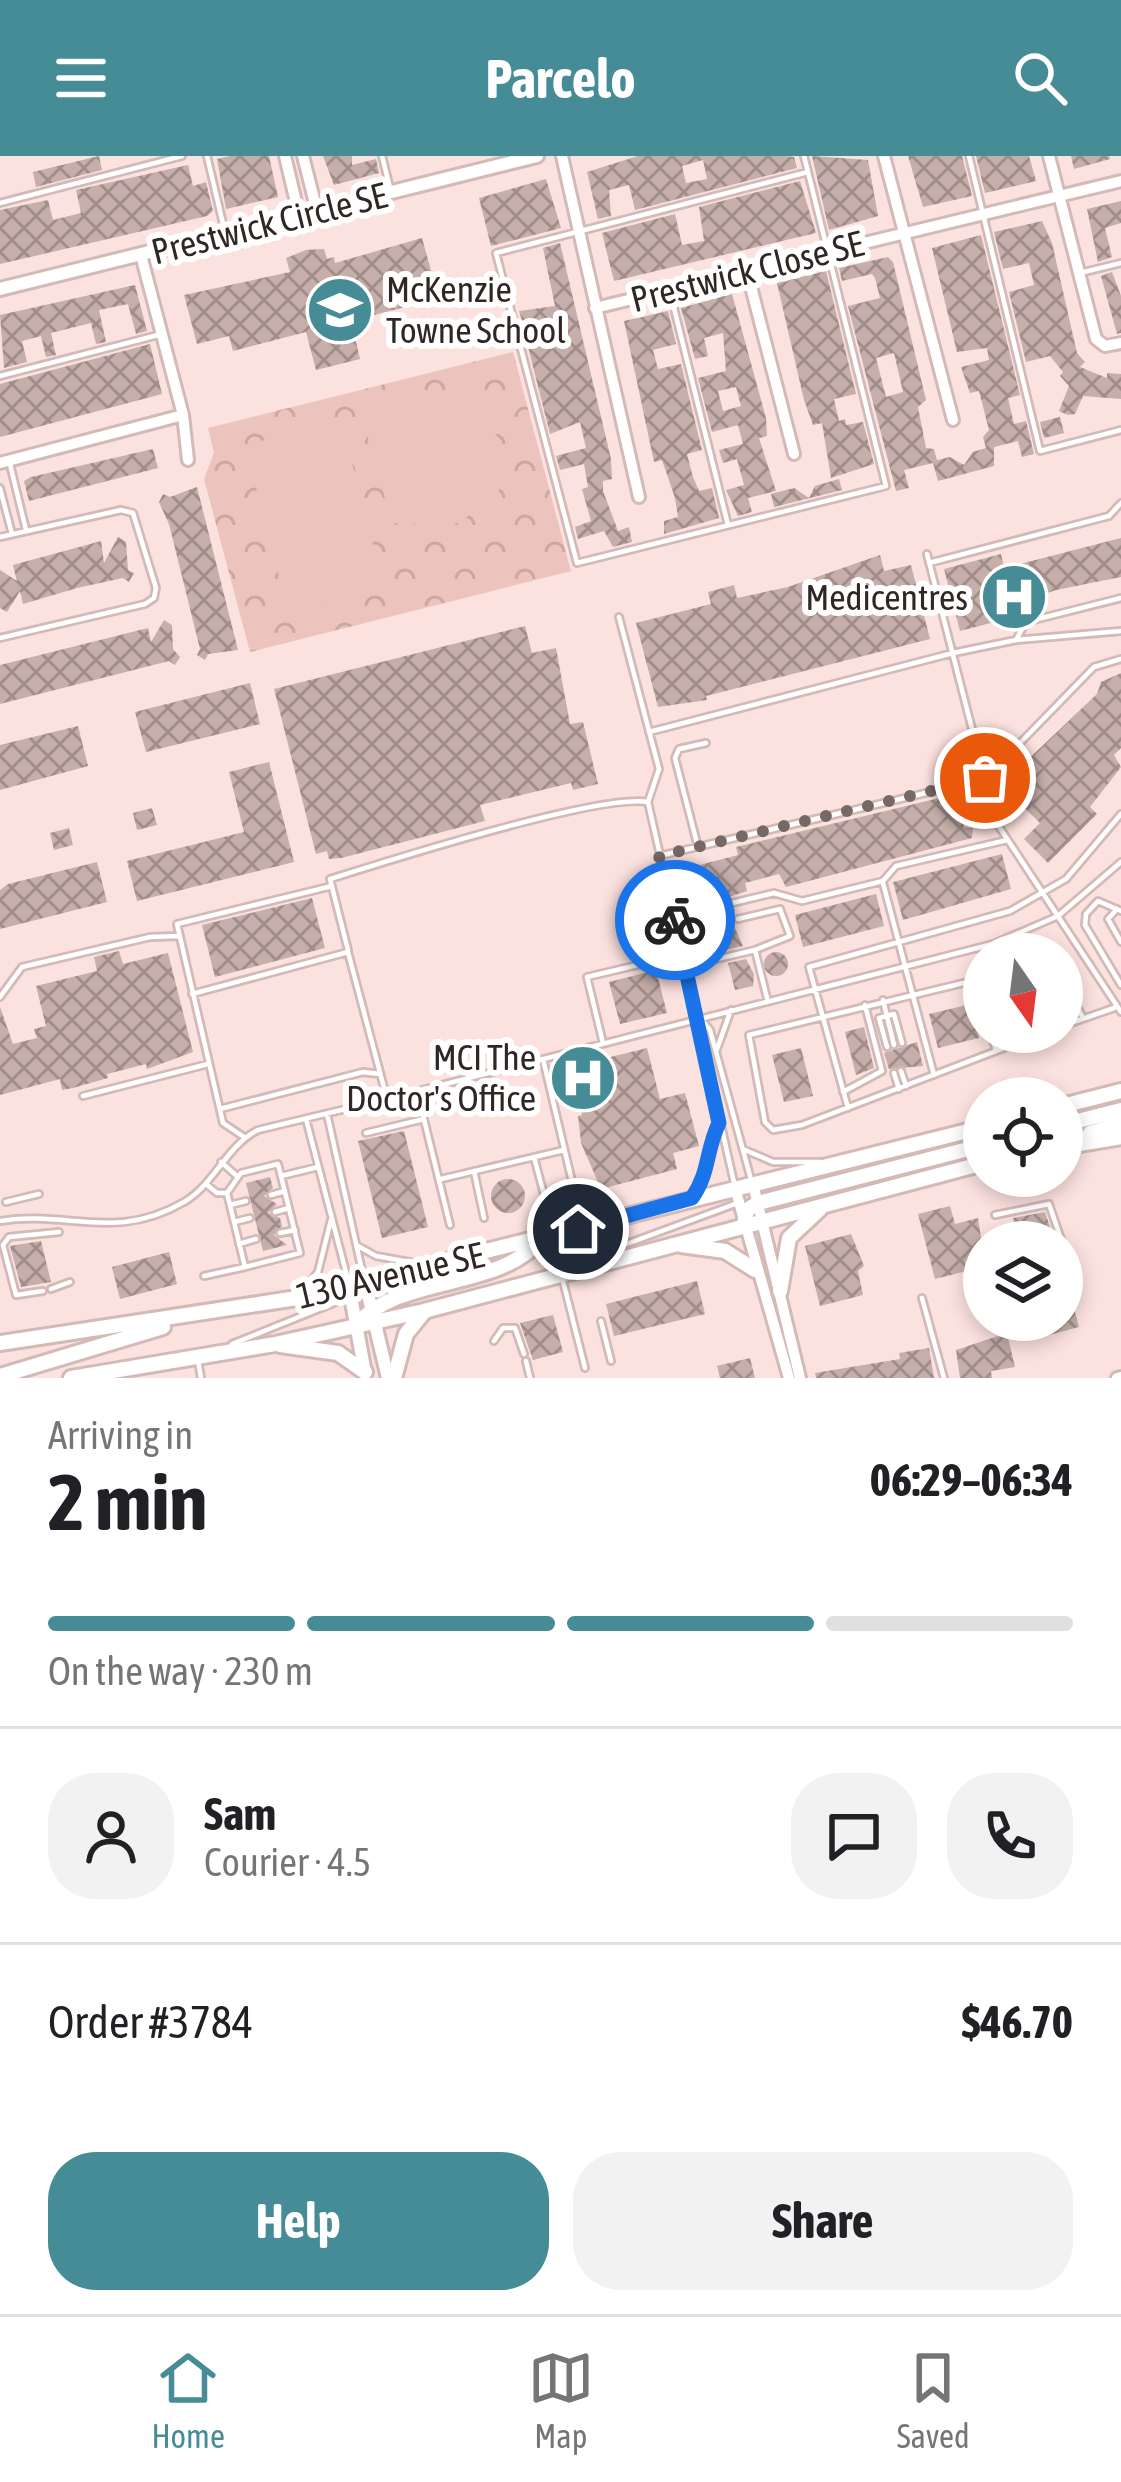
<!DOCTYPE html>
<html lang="en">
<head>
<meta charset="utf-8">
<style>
	:root { --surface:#fff; --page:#f2f2f2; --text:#202124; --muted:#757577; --line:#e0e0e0; --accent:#468c96 }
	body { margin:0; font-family:"Asap Condensed",sans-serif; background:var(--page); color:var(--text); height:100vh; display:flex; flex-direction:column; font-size:45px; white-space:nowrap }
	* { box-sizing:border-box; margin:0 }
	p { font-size:39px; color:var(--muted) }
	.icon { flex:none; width:66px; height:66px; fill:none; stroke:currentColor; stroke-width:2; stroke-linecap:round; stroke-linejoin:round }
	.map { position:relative; height:1222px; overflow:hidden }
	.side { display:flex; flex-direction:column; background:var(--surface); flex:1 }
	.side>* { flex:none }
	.needle { width:78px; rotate:166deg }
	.fabs { position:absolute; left:963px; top:777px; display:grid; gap:24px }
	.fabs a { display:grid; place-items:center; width:120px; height:120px; border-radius:50%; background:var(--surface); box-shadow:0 6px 18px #0003; font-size:60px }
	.pin { position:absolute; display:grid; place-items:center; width:102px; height:102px; color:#fff; margin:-51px; border:6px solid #fff; border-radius:50%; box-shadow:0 3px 12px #0007 }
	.courier { position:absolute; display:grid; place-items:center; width:120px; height:120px; margin:-60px; border:9px solid #1a73e8; border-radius:50%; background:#fff; color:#222; box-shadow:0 3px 15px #0007 }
	.headline em { font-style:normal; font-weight:700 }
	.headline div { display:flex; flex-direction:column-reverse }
	.headline { display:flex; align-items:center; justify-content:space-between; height:204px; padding:0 48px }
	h1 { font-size:78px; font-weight:700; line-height:90px }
	.bar { display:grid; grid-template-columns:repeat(4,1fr); gap:18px 12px; align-content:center; height:144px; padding:0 48px }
	.bar i { height:15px; border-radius:9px; background:var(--line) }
	.bar .selected { background:var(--accent) }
	.bar p { grid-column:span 4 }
	.line { display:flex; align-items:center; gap:30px; padding:0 48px; border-top:3px solid var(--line) }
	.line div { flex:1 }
	.round { display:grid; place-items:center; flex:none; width:126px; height:126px; border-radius:48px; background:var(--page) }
	.button { display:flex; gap:24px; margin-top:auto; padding:24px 48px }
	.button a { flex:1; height:138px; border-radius:48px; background:var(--accent); color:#fff; font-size:48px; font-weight:700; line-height:138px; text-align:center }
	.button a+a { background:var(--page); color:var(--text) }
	header { display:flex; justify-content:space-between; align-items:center; height:156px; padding:0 48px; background:var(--accent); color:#fff; font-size:54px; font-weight:700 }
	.menu { display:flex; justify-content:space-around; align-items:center; height:168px; border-top:3px solid var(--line); background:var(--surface); font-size:33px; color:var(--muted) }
	.menu a { display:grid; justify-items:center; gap:6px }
	.menu .selected { color:var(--accent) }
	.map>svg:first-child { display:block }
	.park { fill:url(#park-crowns) }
	.garden { fill:#ecc3bd }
	.building { fill:url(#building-cross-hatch); fill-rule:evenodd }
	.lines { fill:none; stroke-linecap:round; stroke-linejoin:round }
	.service-casing { stroke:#d3bab6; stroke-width:10 }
	.minor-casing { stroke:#d3bab6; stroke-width:16 }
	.tertiary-casing { stroke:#d3bab6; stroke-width:18 }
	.secondary-casing { stroke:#d3bab6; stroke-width:20 }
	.motorway-casing { stroke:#d3bab6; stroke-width:24 }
	.service { stroke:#fff; stroke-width:4.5 }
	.minor { stroke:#fff; stroke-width:10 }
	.tertiary { stroke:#fff; stroke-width:12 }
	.secondary { stroke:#fff; stroke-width:14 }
	.motorway { stroke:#fff; stroke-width:18 }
	.done { stroke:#776866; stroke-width:12; stroke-dasharray:0 21.6 }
	.route { stroke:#1a73e8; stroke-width:15 }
	.labels { text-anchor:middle; stroke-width:12; stroke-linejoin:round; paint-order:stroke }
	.street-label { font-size:36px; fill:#302725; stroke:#fff }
	.poi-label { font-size:36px; fill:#302725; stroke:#fff; text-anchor:end }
</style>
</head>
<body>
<header><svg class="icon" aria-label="menu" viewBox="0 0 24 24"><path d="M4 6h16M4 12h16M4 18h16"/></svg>Parcelo<svg class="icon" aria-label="search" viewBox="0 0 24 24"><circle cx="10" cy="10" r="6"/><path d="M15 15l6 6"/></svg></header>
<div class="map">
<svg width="1121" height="1222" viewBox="0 0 1121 1222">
	<defs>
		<pattern id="park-crowns" width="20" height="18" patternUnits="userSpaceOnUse" patternTransform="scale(3)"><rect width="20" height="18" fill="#ecc3bd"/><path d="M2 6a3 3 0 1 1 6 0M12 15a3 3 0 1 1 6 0" fill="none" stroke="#cba8a2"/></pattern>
		<pattern id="building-cross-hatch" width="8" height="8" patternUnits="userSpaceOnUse" patternTransform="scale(3)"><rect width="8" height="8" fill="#c6aeaa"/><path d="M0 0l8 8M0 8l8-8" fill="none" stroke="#a18e8a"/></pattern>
	</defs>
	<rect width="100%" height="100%" fill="#fce2df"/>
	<path class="park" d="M513 196 571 415 250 496 204 323 214 297 208 272Z"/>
	<path class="garden" d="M465 235 501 286 499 341 450 371 392 367 366 275 372 258Z
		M341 265 385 434 289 459 245 289Z"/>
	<path class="building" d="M99 0 102 14 36 31 33 16Z
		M230 0H269L278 41 226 53 217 3Z
		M323 0H352V9L376 3 379 17 334 29Z
		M638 0H786L794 1 797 12 635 54 629 29 609 34 611 60 598 63 587 16ZM703 4 707 23 686 27 682 10Z
		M812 0 868 4 878 60 829 74Z
		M908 0H962L972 40 923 51Z
		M976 0H1029L1036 25 985 37Z
		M1071 0H1109L1110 3 1074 13Z
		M188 9 193 30 206 26 213 55 207 60 0 108V54L48 44 53 64 81 57 76 34Z
		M546 23 561 72 491 90 479 42Z
		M800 25 816 77 614 125 602 77 675 58 682 89 704 85 699 51Z
		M1121 45V67L1105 72 1112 101 1098 106 1087 53Z
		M1042 65 1052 87 1077 197 1085 206 1080 211 1107 222V217L1121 218V243L1083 240 1075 258 1068 259 1059 255 1069 230 1060 220 1063 216 1050 200 1026 206 1009 136 1034 129 1029 107 1003 113 994 76Z
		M981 79 1020 239 1008 242 1014 268 1026 265 1034 298 1022 301 1018 285 994 291V310L938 325 933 307 904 314 909 332 896 335 848 150 880 142 875 122 872 118 842 125 839 112 888 101 893 106 926 244 918 251 926 292 934 293 937 304 950 301 964 309 973 296 986 292 983 281 989 274 979 235 970 237 961 211 989 204 987 192 957 196 932 92ZM894 197 903 236 886 241 876 202Z
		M422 82 435 129 401 137 405 151 351 165 360 203 316 214 306 176 233 195 229 180 197 188 184 139 290 116 286 102 306 94 324 93 327 103 334 101 335 107Z
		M560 87 611 303 612 323 603 325V335L618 375 629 371 632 386 613 391 604 375 578 383 575 371 591 365 582 333 588 331 584 308 560 314 556 300 586 292 580 266 550 278 528 191 556 184 550 161 523 168 519 155 555 150 543 92Z
		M826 115 856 238 834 243 839 265 845 263 846 269 863 266 874 308 831 322 822 267 813 269 804 244 777 127Z
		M1112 116 1121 140V177L1117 178 1101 120Z
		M135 129 147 175 136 178 128 148 99 154 106 186 96 188 91 167 51 177 56 199 46 201 41 180 22 185 27 206 4 212 0 159Z
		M732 138 766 262 767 280 759 282 776 335 748 342 752 356 738 360 726 334 744 329 737 303 723 307 719 294 743 288 738 269 712 276 698 222 726 215 723 177 704 182 708 200 695 203 681 152ZM736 231 741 250 723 255 718 235Z
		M668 155 676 188 653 194 658 213 681 208 702 294 687 298 693 321 699 335 712 332 719 362 664 378V365L678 361 675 342 662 304 654 306 624 165Z
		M150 188 162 238 0 281V228Z
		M1060 261 1064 277 1044 282 1040 266Z
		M153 293 158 312 29 345 24 325 31 321Z
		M839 323 842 334 774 351 771 338 794 332 809 342 815 330Z
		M197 331 238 494 208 498 205 504 197 499 200 493 169 368 159 346 163 338 170 341Z
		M118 381 126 386 128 414 134 417 129 426 123 422 77 432 23 448 20 435 7 456 0 452V414L17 425 13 409 101 385 104 407Z
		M1121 382V421L1056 434 1016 448 1017 455 1005 458 1006 463 960 475 944 413 1001 398 1004 412Z
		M880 399 884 415 911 409 930 483 706 540 707 544 658 551 636 467 711 448 708 436 734 429 737 442 788 431Z
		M164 464 172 469 173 493 180 501 175 509 169 505 0 548V509L148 472 151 486Z
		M525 470 532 497 556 492 570 568 583 566 598 628 573 634 571 627 480 649 485 665 341 702 329 703 327 695 316 698 274 533Z
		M1121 517V592L1114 599 1121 611 1090 651 1097 658 1048 707 1024 683 1040 667 1001 629 1097 538 1101 526Z
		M250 527 260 568 146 596 135 556Z
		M78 570 88 610 0 634V589Z
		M269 606 294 706 137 745 127 705 244 676 229 616Z
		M956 638 964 671 973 672 972 682 786 731 779 718 745 727 747 735 732 740 693 749 691 743 684 713 738 699 736 691Z
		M152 652 157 669 137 674 133 657Z
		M69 672 73 689 54 694 50 677Z
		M1002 698 1011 733 903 764 893 726Z
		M97 706 107 746 0 773V734L8 728Z
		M876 738 884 770 803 791 795 759Z
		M312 742 325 792 215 821 202 769Z
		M735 753 731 763 743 790 725 794 719 773 712 775 706 760Z
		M119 795 123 808 168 797 193 896 147 913 146 908 107 918 108 922 73 932 62 934 60 923 0 939V851L13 888 37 882 34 873 46 870 36 830 97 815 94 801Z
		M764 808a12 12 0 1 1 24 0a12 12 0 1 1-24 0Z
		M746 803 754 818 753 830 735 834 728 807Z
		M656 814 667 857 620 868 609 826Z
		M971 848 979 882 938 892 929 858Z
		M864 871 874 912 856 919 845 876Z
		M917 886 923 910 889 913 884 897Z
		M647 892 660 943 685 937 699 990 673 997 677 1013 601 1033 581 987 578 960 582 959 570 911Z
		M801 892 813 940 784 946 772 899Z
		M404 975 428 1071 382 1082 358 985Z
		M270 1021 273 1032 264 1040 277 1048 268 1057 280 1062 282 1070 274 1079 287 1089 263 1095 246 1027Z
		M491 1040a17 17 0 1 1 34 0a17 17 0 1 1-34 0Z
		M950 1050 955 1068 978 1062 984 1101 965 1106 967 1115 935 1123 918 1058Z
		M1045 1056 1055 1086H1019L1013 1062Z
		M851 1078 864 1110 858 1115 863 1139 820 1150 805 1090Z
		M41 1085 51 1126 21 1131 10 1090Z
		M169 1096 177 1128 120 1143 112 1111Z
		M1062 1109 1079 1171 1045 1180 1041 1164H1062Z
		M697 1125 705 1158 614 1180 606 1148Z
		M553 1159 563 1196 533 1204 520 1167Z
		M1007 1177 1015 1211 991 1215 992 1222H960L956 1194Z
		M929 1192 934 1222H816L815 1217 900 1203 899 1197Z
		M750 1202 755 1222H720L717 1210Z"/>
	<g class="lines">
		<defs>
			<path id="service" d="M207 0 224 72
				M382 0 391 36
				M804 0 808 16 886 330 577 407 496 97 808 16
				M969 0 1040 295 1121 274
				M0 47 182 0
				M1080 117 1121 107
				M670 136 728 369
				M0 220 158 179
				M9 304 26 374
				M0 332 12 378
				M0 381 121 354 133 357 156 432 154 442 145 448 0 482
				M927 398 996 666 1121 856
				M929 407 1109 360 1121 347
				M619 461 659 613 648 646 735 1031
				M1016 484 1026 466 1121 442
				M649 576 953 497 1016 484 1121 475
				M698 691 675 602 679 593 706 587
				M659 700 985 623 1094 511 1121 503
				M883 727 934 919
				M1117 753 1108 763 1121 786
				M1121 755 1098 745 1086 758 1085 769 1121 829
				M674 761 774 737 802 745 883 725 896 710 1007 684
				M738 763 780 753 790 780 755 794
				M679 778 707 771
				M348 794 330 723C387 705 601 637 648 646
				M1046 798H1048
				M687 810 755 794 767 842
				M984 822 749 879 765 966 773 974 802 969 1046 876
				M1062 823 1082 860
				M975 828 984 856
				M0 841 22 811 150 781 180 780
				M883 844 894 889
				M700 862 710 874 752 1027
				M1062 870 1114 852
				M990 876 996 894
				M603 887 587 821 684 798
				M887 891 879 862 894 858 902 887
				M717 893 731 854
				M543 903 575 1038
				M901 915 906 930
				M894 917 899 933
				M417 935 450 1069
				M843 936 882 915 865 849
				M83 940 208 908
				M387 943 993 788 1058 760 1121 706
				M848 952 809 811 1010 755 1066 723 1121 658
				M220 953 363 916 380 918
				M327 958 363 1119
				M306 963 348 1124
				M366 977 424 963
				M244 981 223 967 177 768 332 730
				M745 994 773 1006H820
				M534 1001 546 1046
				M221 1006 238 1021
				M474 1015 484 1062
				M281 1020 278 1008 241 1017 227 1037 245 1111 300 1097 281 1020 318 1011
				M441 1023 564 994
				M206 1028 217 1037H227
				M271 1039 285 1035
				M695 1039C711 1014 706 991 719 966
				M6 1046 39 1038
				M230 1049 246 1045
				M275 1056 289 1052
				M995 1059 1049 1048 1062 1086
				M0 1065C68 1054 115 1086 184 1046 214 1029 226 990 258 974L387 943 348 796 192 838
				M234 1066 250 1062
				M280 1077 295 1074
				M1062 1087 1067 1105
				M239 1088 256 1083
				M358 1090 376 1100 415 1107
				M591 1107 602 1097 735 1048
				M204 1120 245 1111
				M563 1125 585 1212
				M51 1133 70 1126
				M43 1135 16 1139 3 1089 9 1081 59 1076
				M303 1135 318 1116 331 1064
				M922 1142 944 1222
				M601 1165 611 1205
				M494 1185 503 1172H515L524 1198
				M232 1188 351 1140 363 1130
				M198 1204 201 1222
				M526 1205 530 1222"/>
			<path id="minor" d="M285 0 299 59
				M303 0 317 55
				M562 0 639 341
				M884 0 953 264
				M1049 0 1096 183 1105 190 1121 187
				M141 99 183 259 188 304
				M747 115 794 298
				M595 152 1121 25
				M0 307 183 259
				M753 1028 800 1222
				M735 1032 789 1222
				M1117 1222 1121 1221"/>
			<path id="tertiary" d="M0 133 537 0
				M365 1126 388 1222
				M349 1130 365 1217"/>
			<path id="secondary" d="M1062 950 1121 935
				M1062 969 1121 954
				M1090 977 1121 968
				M744 1068 747 1054 758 1047 984 989
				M681 1089 725 1095 755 1114
				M780 1135 789 1082 820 1053
				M358 1168C396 1120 499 1134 540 1084
				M0 1187 297 1142 984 971
				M280 1189 338 1197 365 1216
				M0 1220 163 1171
				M71 1222 275 1188 424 1155 984 1007
				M394 1222 406 1178 423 1157"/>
			<path id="motorway" d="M1062 989 1121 979"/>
		</defs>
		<use href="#service" class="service-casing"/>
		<use href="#minor" class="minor-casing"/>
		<use href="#tertiary" class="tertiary-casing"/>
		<use href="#secondary" class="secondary-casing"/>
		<use href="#motorway" class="motorway-casing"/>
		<use href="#service" class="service"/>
		<use href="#minor" class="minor"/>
		<use href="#tertiary" class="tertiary"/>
		<use href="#secondary" class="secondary"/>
		<use href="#motorway" class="motorway"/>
	</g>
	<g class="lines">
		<path class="done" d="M675 764 659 700 985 622"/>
		<path class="route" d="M578 1073 692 1042C710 1016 706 993 719 967L675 764"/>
	</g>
	<defs>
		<symbol id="school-disc" viewBox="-11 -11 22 22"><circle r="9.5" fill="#468c96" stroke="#fff"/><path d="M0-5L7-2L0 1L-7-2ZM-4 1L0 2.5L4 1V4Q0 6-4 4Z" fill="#fff"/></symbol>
		<symbol id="hospital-disc" viewBox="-11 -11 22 22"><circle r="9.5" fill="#468c96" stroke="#fff"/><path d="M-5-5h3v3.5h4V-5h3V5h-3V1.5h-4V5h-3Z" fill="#fff"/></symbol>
	</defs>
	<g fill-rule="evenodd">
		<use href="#school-disc" x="302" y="116" width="76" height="76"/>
		<use href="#hospital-disc" x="976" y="403" width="76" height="76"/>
		<use href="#hospital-disc" x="545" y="884" width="76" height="76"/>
	</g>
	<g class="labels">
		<g class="street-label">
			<text transform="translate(269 67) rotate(-14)" y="13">Prestwick Circle SE</text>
			<text transform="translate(747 115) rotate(-14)" y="13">Prestwick Close SE</text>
			<text transform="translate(390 1119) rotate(-13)" y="13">130 Avenue SE</text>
		</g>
		<g class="poi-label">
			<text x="386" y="146" text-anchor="start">McKenzie<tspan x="386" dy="41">Towne School</tspan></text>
			<text x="968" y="454">Medicentres</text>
			<text x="536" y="914">MCI The<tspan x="536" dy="41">Doctor's Office</tspan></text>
		</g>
	</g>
</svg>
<div class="fabs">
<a><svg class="needle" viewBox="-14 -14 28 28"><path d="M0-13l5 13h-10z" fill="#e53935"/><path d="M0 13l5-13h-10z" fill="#757577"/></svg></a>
<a><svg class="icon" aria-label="locate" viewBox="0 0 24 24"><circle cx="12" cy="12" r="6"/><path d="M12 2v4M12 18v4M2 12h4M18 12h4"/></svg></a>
<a><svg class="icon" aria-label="layers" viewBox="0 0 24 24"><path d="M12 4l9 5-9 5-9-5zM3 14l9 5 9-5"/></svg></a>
</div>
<div class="pin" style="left:985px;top:622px;background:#ea580c"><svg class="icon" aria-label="bag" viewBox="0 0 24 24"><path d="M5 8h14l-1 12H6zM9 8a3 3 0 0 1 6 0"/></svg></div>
<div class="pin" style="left:578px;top:1073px;background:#1f2937"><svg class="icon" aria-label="home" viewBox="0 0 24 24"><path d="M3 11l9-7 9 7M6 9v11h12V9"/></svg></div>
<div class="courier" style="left:675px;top:764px"><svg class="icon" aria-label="bike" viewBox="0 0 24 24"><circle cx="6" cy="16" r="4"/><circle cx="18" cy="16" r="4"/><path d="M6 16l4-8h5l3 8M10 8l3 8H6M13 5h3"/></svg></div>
</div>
<section class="side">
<div class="headline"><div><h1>2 min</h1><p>Arriving in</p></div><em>06:29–06:34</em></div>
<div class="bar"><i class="selected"></i><i class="selected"></i><i class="selected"></i><i></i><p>On the way · 230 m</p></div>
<div class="line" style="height:216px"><a class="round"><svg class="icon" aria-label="person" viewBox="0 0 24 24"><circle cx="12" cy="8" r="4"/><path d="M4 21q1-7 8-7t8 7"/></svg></a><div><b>Sam</b><p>Courier · 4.5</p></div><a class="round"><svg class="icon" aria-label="chat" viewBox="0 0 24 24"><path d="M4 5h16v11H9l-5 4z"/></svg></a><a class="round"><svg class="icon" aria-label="phone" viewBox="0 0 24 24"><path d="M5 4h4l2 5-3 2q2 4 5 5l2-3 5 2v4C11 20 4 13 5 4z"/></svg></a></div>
<div class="line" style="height:156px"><div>Order #3784</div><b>$46.70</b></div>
<div class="button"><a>Help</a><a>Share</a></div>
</section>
<nav class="menu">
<a class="selected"><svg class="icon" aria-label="home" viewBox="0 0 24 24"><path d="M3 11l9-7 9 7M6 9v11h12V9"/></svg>Home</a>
<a><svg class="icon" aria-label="map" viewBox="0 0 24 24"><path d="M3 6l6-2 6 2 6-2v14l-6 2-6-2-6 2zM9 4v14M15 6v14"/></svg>Map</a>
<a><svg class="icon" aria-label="saved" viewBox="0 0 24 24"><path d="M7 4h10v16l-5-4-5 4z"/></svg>Saved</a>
</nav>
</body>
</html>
